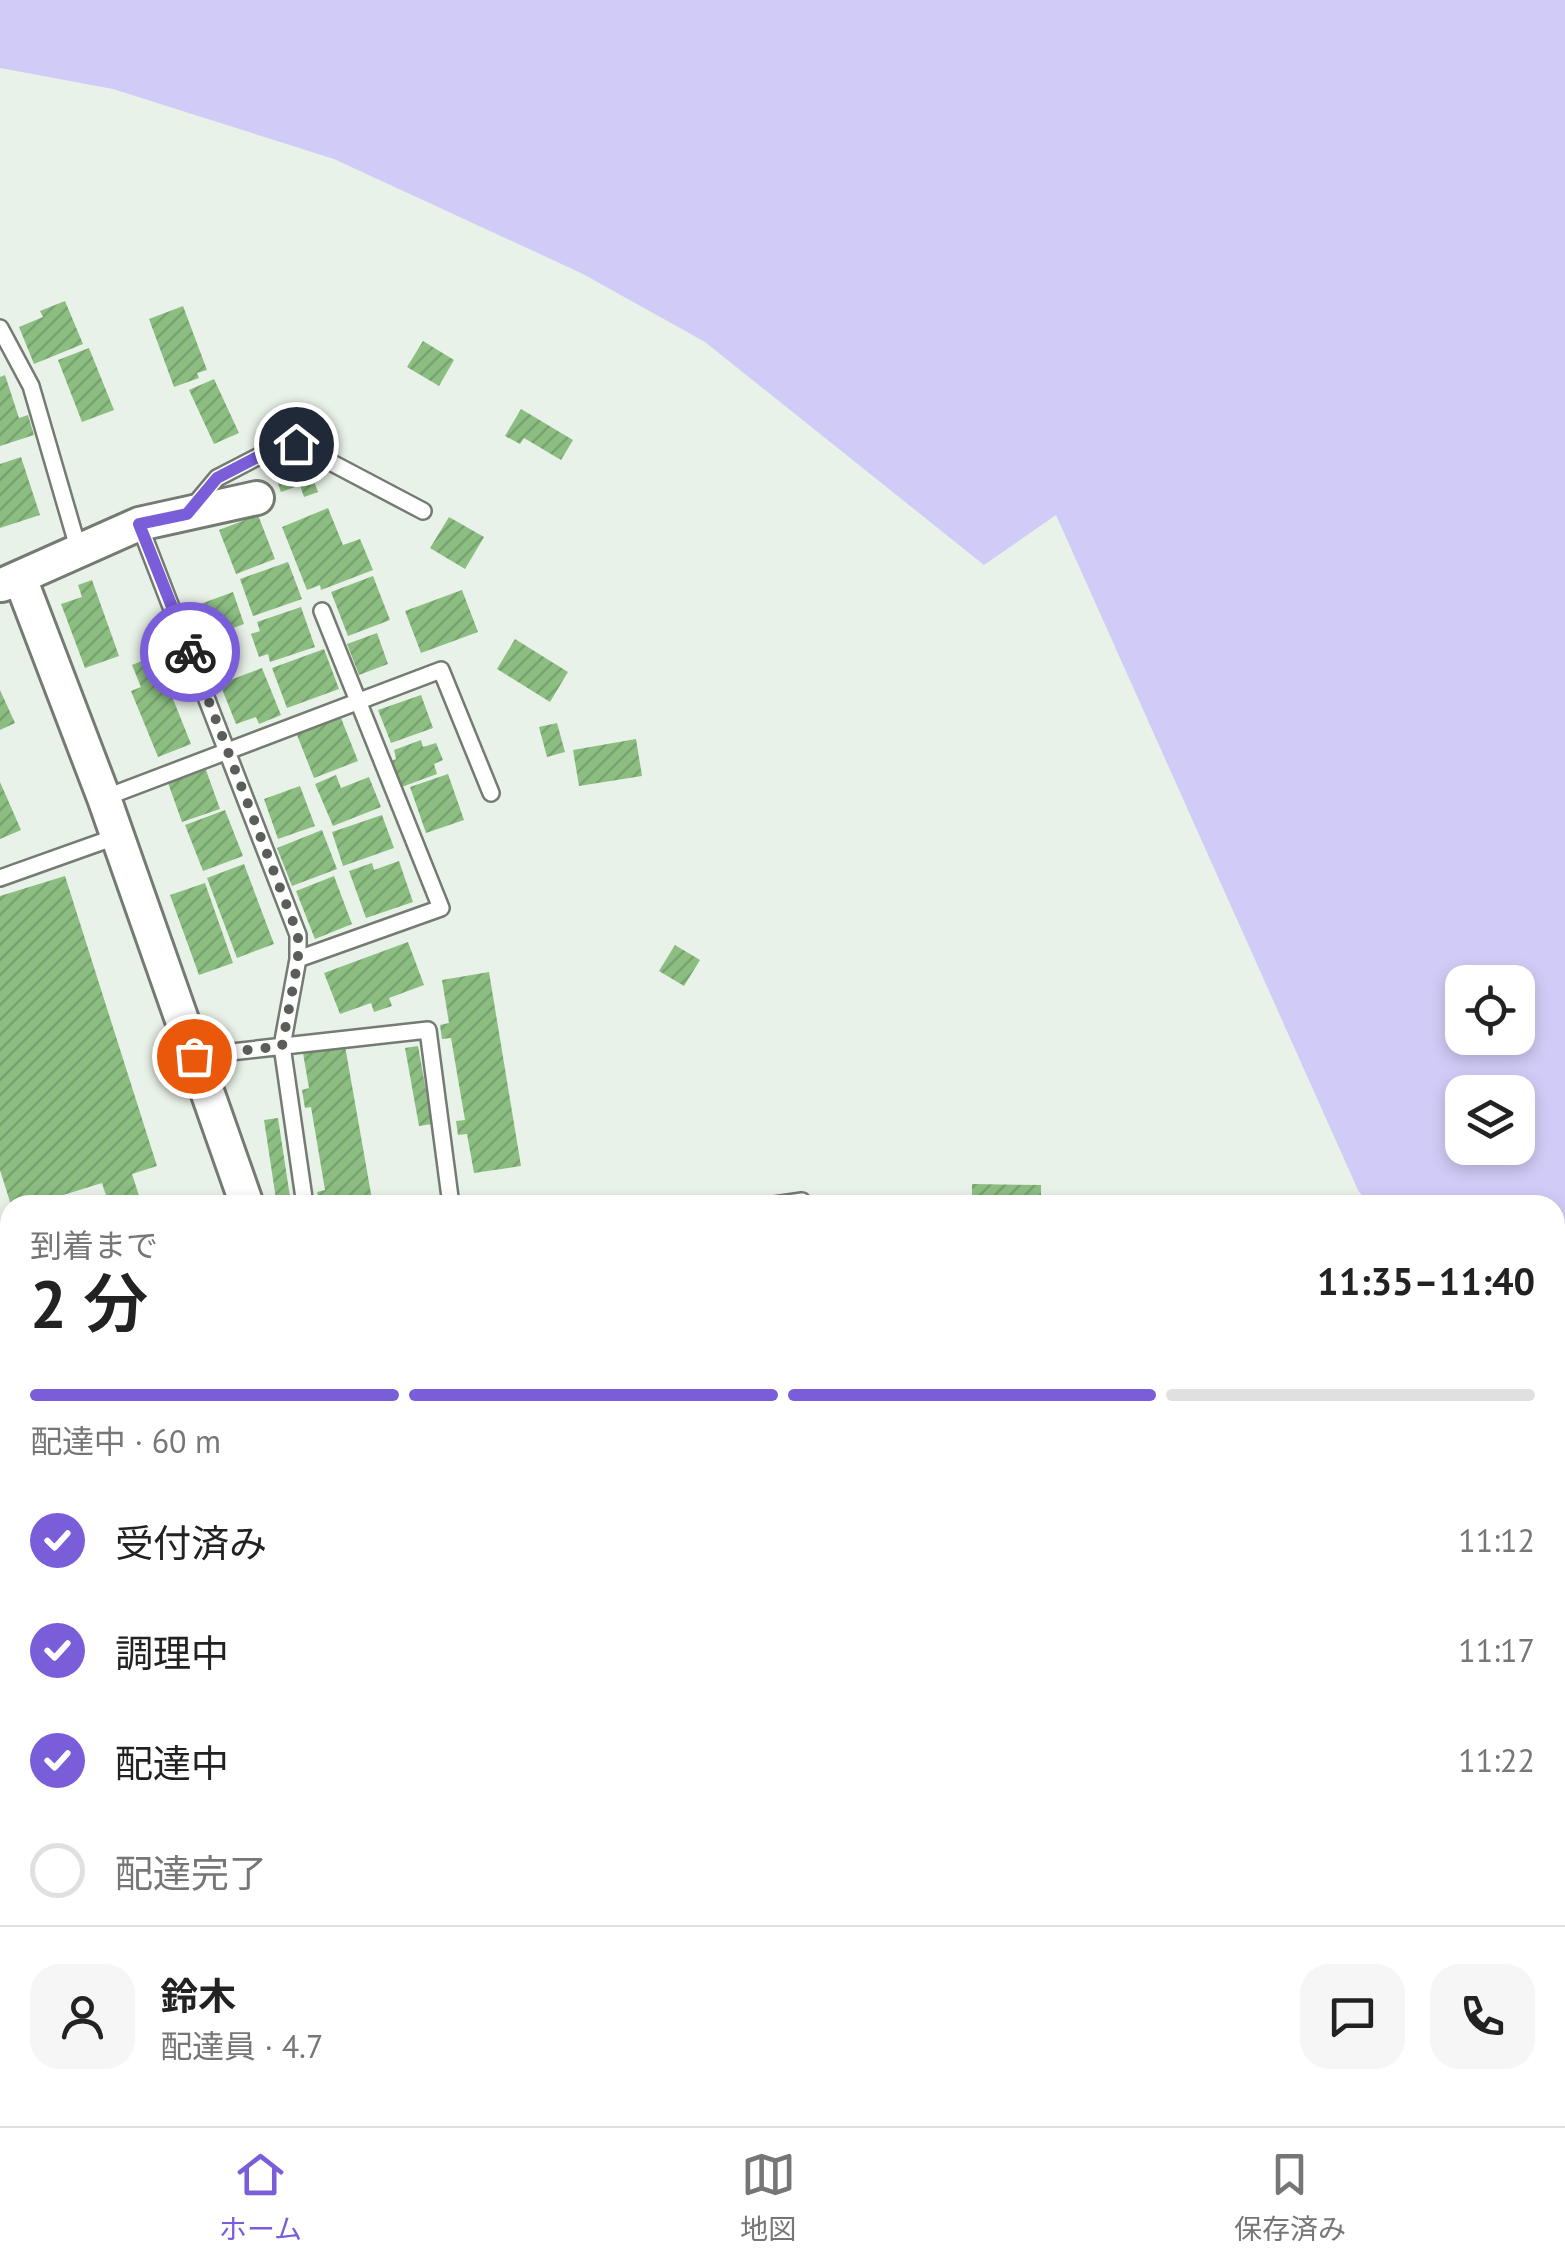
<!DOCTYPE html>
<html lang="ja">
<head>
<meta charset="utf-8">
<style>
	:root { --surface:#fff; --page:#f6f6f6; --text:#222; --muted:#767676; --line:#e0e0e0; --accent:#7a5ed9 }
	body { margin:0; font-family:"PT Sans","Noto Sans JP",sans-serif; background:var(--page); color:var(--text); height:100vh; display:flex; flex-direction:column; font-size:38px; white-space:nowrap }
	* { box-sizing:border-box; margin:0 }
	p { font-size:32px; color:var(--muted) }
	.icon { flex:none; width:55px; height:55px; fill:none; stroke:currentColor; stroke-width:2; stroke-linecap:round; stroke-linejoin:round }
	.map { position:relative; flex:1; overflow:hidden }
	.details { position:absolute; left:0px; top:1195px; width:1565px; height:932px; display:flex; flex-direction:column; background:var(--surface); border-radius:30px 30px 0 0; box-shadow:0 5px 15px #0003 }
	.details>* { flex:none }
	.buttons { position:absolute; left:1445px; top:965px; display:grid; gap:20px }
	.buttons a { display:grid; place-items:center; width:90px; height:90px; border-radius:20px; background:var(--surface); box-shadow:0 5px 15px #0003; font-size:50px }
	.pin { position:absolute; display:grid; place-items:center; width:85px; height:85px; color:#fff; margin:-42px; border:5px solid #fff; border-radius:50%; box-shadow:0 2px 10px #0007 }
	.courier { position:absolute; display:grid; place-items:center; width:100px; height:100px; margin:-50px; border:8px solid #7a5ed9; border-radius:50%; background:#fff; color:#222; box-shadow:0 2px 12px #0007 }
	.head em { font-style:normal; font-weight:600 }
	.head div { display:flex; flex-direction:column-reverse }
	.head { display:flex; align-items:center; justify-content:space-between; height:170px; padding:0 30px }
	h1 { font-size:65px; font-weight:600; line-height:75px }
	.bar { display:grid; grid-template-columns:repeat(4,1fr); gap:15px 10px; align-content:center; height:120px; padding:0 30px }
	.bar i { height:12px; border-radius:8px; background:var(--line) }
	.bar .active { background:var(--accent) }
	.bar p { grid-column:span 4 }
	.line { display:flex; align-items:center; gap:25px; padding:0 30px; border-top:2px solid var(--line) }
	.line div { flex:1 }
	.round { display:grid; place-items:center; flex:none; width:105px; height:105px; border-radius:30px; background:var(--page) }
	ol { padding:0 30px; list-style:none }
	li { display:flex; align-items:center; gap:30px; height:110px }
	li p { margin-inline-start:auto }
	li .icon { padding:10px; border-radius:50%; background:var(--accent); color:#fff; stroke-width:4 }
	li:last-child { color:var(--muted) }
	li i { width:55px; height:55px; border:5px solid var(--line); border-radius:50% }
	.tab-bar { display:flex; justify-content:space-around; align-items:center; height:140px; border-top:2px solid var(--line); background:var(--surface); font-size:28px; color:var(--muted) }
	.tab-bar a { display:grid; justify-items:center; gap:5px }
	.tab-bar .active { color:var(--accent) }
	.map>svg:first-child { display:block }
	.water { fill:#d1ccf7; fill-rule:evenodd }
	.building { fill:url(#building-hatch) }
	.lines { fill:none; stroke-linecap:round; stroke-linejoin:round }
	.lane-casing { stroke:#747b72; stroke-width:20 }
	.street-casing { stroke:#747b72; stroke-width:38 }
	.lane { stroke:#fff; stroke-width:15 }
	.street { stroke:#fff; stroke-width:32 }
	.done { stroke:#595e58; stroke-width:10; stroke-dasharray:0 18 }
	.route { stroke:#7a5ed9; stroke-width:12 }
</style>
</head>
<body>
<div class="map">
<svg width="1565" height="2126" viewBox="0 0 1565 2126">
	<defs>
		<pattern id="building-hatch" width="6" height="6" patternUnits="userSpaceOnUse" patternTransform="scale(2.5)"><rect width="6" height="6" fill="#8cbe82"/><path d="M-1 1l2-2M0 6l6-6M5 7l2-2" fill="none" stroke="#78a26f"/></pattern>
	</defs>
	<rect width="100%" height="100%" fill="#e9f2e8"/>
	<path class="water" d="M0 0H1565V1459L1555 1446V1205H1369L1358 1190 1056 515 984 565 705 342 583 274 334 159 113 89 0 68ZM1462 982H1518V1038H1462ZM1462 1092H1518V1148H1462Z"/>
	<path class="building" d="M65 301 83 344 34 364 19 327 43 317 40 311Z
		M183 306 207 370 197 373 199 378 174 387 149 319Z
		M423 341 454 360 439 386 407 367Z
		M89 348 114 410 82 422 58 360Z
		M5 375 19 418 28 415 34 435 0 446V377Z
		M214 379 239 433 214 444 189 390Z
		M521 409 573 440 561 460 524 438 520 444 505 436Z
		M21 457 40 515 0 528V464Z
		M302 462 308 477 312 476 318 492 304 497 300 485 281 492 274 472Z
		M328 508 343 545 360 539 373 570 321 590 320 585 307 590 282 527Z
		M258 515 275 559 236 574 219 530Z
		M449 517 484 537 465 569 430 548Z
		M288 562 302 599 253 616 240 579Z
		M373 576 390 620 348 636 331 592Z
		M92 580 119 656 85 668 61 604 82 597 78 585Z
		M462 590 478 632 421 653 405 611Z
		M233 592 244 624 206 638 195 606Z
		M301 607 315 647 270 662 268 654 259 657 251 634 260 631 257 622Z
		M377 633 388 664 359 675 347 644Z
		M515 639 568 672 550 702 497 669Z
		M324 649 339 689 287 708 272 668Z
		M169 650 185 688 171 694 191 744 158 757 131 691 141 687 132 665Z
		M262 668 281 715 259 724 256 717 236 724 220 684Z
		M0 690 15 723 0 730Z
		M421 695 433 728 391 743 378 710Z
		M341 718 358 761 314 778 297 735Z
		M557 723 565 752 547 757 539 727Z
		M636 739 642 776 579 786 573 750Z
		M421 740 423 747 436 743 443 760 434 764 437 774 399 788 389 762 396 759 394 750Z
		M206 770 220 809 182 822 168 783Z
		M448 774 464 820 426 833 410 787Z
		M336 775 341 788 369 777 381 807 333 826 315 784Z
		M0 782 21 830 0 839Z
		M300 786 315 826 278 839 264 799Z
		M225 810 243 856 203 871 185 825Z
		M382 815 394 848 343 866 332 832Z
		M322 830 337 869 292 886 277 848Z
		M399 861 413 902 366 918 349 871 372 863 374 870Z
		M244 864 274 944 237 958 207 878Z
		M65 876 157 1166 132 1174 142 1205H109L102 1183 31 1205H11L0 1170V896Z
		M334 876 352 924 315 939 296 891Z
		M205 883 233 963 199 975 170 895Z
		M408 942 424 985 389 998 392 1006 374 1012 371 1003 340 1014 324 973Z
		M675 945 700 960 684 986 659 971Z
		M489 972 521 1166 474 1173 467 1134 458 1135 456 1121 465 1120 451 1038 442 1039 440 1025 449 1023 442 980Z
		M345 1046 373 1205H320L317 1192 325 1190 311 1107 305 1108 302 1090 309 1088 303 1053Z
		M418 1046 432 1124 419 1126 405 1048Z
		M278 1118 290 1197 276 1199 264 1120Z
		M972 1184 1041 1185V1205H972Z
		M9 1520 10 1659 0 1661V1522Z
		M10 1743V1794H6L1 1760 7 1759 6 1744Z
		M2 2006 9 2051 0 2052V2007Z
		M202 2118H326L327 2126H204Z
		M1315 2118H1355L1356 2126H1317Z
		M1370 2118H1411L1412 2122 1371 2126Z
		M1474 2118H1489L1491 2126H1445Z"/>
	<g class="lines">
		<defs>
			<path id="lane" d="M0 328 31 386 79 551
				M191 509 217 478 273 449 296 444 423 511
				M139 524 298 935V959L282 1046 305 1205
				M104 798 441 670 491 793
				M0 878 118 836
				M298 959 441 908 322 611
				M195 1056 428 1030 451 1205
				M774 1205 802 1201 803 1205
				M0 1336 10 1375
				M0 1428 10 1426
				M577 2126 624 2118"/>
			<path id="street" d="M20 578 104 798 247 1205
				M2 585 139 524 257 498
				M0 1720 10 1718
				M451 2118 452 2126
				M1434 2118 1436 2126"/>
		</defs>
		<use href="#lane" class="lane-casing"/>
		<use href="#street" class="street-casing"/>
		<use href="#lane" class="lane"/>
		<use href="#street" class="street"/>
	</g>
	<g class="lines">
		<path class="done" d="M190 652 298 935V960L282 1046 194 1056"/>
		<path class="route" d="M190 652 139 524 187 514 217 478 273 449 296 444"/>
	</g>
</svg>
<div class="buttons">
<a><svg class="icon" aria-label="locate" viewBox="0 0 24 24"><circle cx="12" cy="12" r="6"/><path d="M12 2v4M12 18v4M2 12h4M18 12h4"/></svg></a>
<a><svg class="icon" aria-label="layers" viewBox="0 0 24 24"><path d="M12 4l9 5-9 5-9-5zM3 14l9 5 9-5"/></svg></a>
</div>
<div class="pin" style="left:194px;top:1056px;background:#ea580c"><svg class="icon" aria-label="bag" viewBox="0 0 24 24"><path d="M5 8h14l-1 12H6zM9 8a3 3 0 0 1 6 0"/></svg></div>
<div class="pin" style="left:296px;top:444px;background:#1f2937"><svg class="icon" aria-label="home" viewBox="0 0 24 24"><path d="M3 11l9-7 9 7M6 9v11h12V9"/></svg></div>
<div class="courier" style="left:190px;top:652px"><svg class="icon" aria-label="bike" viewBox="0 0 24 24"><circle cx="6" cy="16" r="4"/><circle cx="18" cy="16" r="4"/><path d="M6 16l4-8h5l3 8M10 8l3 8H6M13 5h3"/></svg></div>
<section class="details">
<div class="head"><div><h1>2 分</h1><p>到着まで</p></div><em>11:35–11:40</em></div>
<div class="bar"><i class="active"></i><i class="active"></i><i class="active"></i><i></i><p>配達中 · 60 m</p></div>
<ol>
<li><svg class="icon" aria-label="check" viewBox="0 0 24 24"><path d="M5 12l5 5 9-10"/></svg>受付済み<p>11:12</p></li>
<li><svg class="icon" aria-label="check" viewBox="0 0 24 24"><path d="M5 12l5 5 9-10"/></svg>調理中<p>11:17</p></li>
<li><svg class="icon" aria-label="check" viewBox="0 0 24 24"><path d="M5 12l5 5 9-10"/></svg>配達中<p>11:22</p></li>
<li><i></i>配達完了</li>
</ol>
<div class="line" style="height:180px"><a class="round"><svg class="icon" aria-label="person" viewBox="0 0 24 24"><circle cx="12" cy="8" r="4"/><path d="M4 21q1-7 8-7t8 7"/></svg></a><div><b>鈴木</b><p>配達員 · 4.7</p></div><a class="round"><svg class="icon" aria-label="chat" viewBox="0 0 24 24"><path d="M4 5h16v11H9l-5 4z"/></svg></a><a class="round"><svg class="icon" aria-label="phone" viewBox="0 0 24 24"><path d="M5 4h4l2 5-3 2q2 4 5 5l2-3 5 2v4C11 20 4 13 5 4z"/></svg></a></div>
</section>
</div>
<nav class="tab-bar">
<a class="active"><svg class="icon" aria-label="home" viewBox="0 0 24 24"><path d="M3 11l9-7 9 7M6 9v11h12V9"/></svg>ホーム</a>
<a><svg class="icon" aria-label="map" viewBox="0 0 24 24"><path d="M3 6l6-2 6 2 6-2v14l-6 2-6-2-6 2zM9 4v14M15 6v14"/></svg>地図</a>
<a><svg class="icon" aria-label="saved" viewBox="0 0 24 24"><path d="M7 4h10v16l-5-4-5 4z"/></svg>保存済み</a>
</nav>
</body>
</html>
